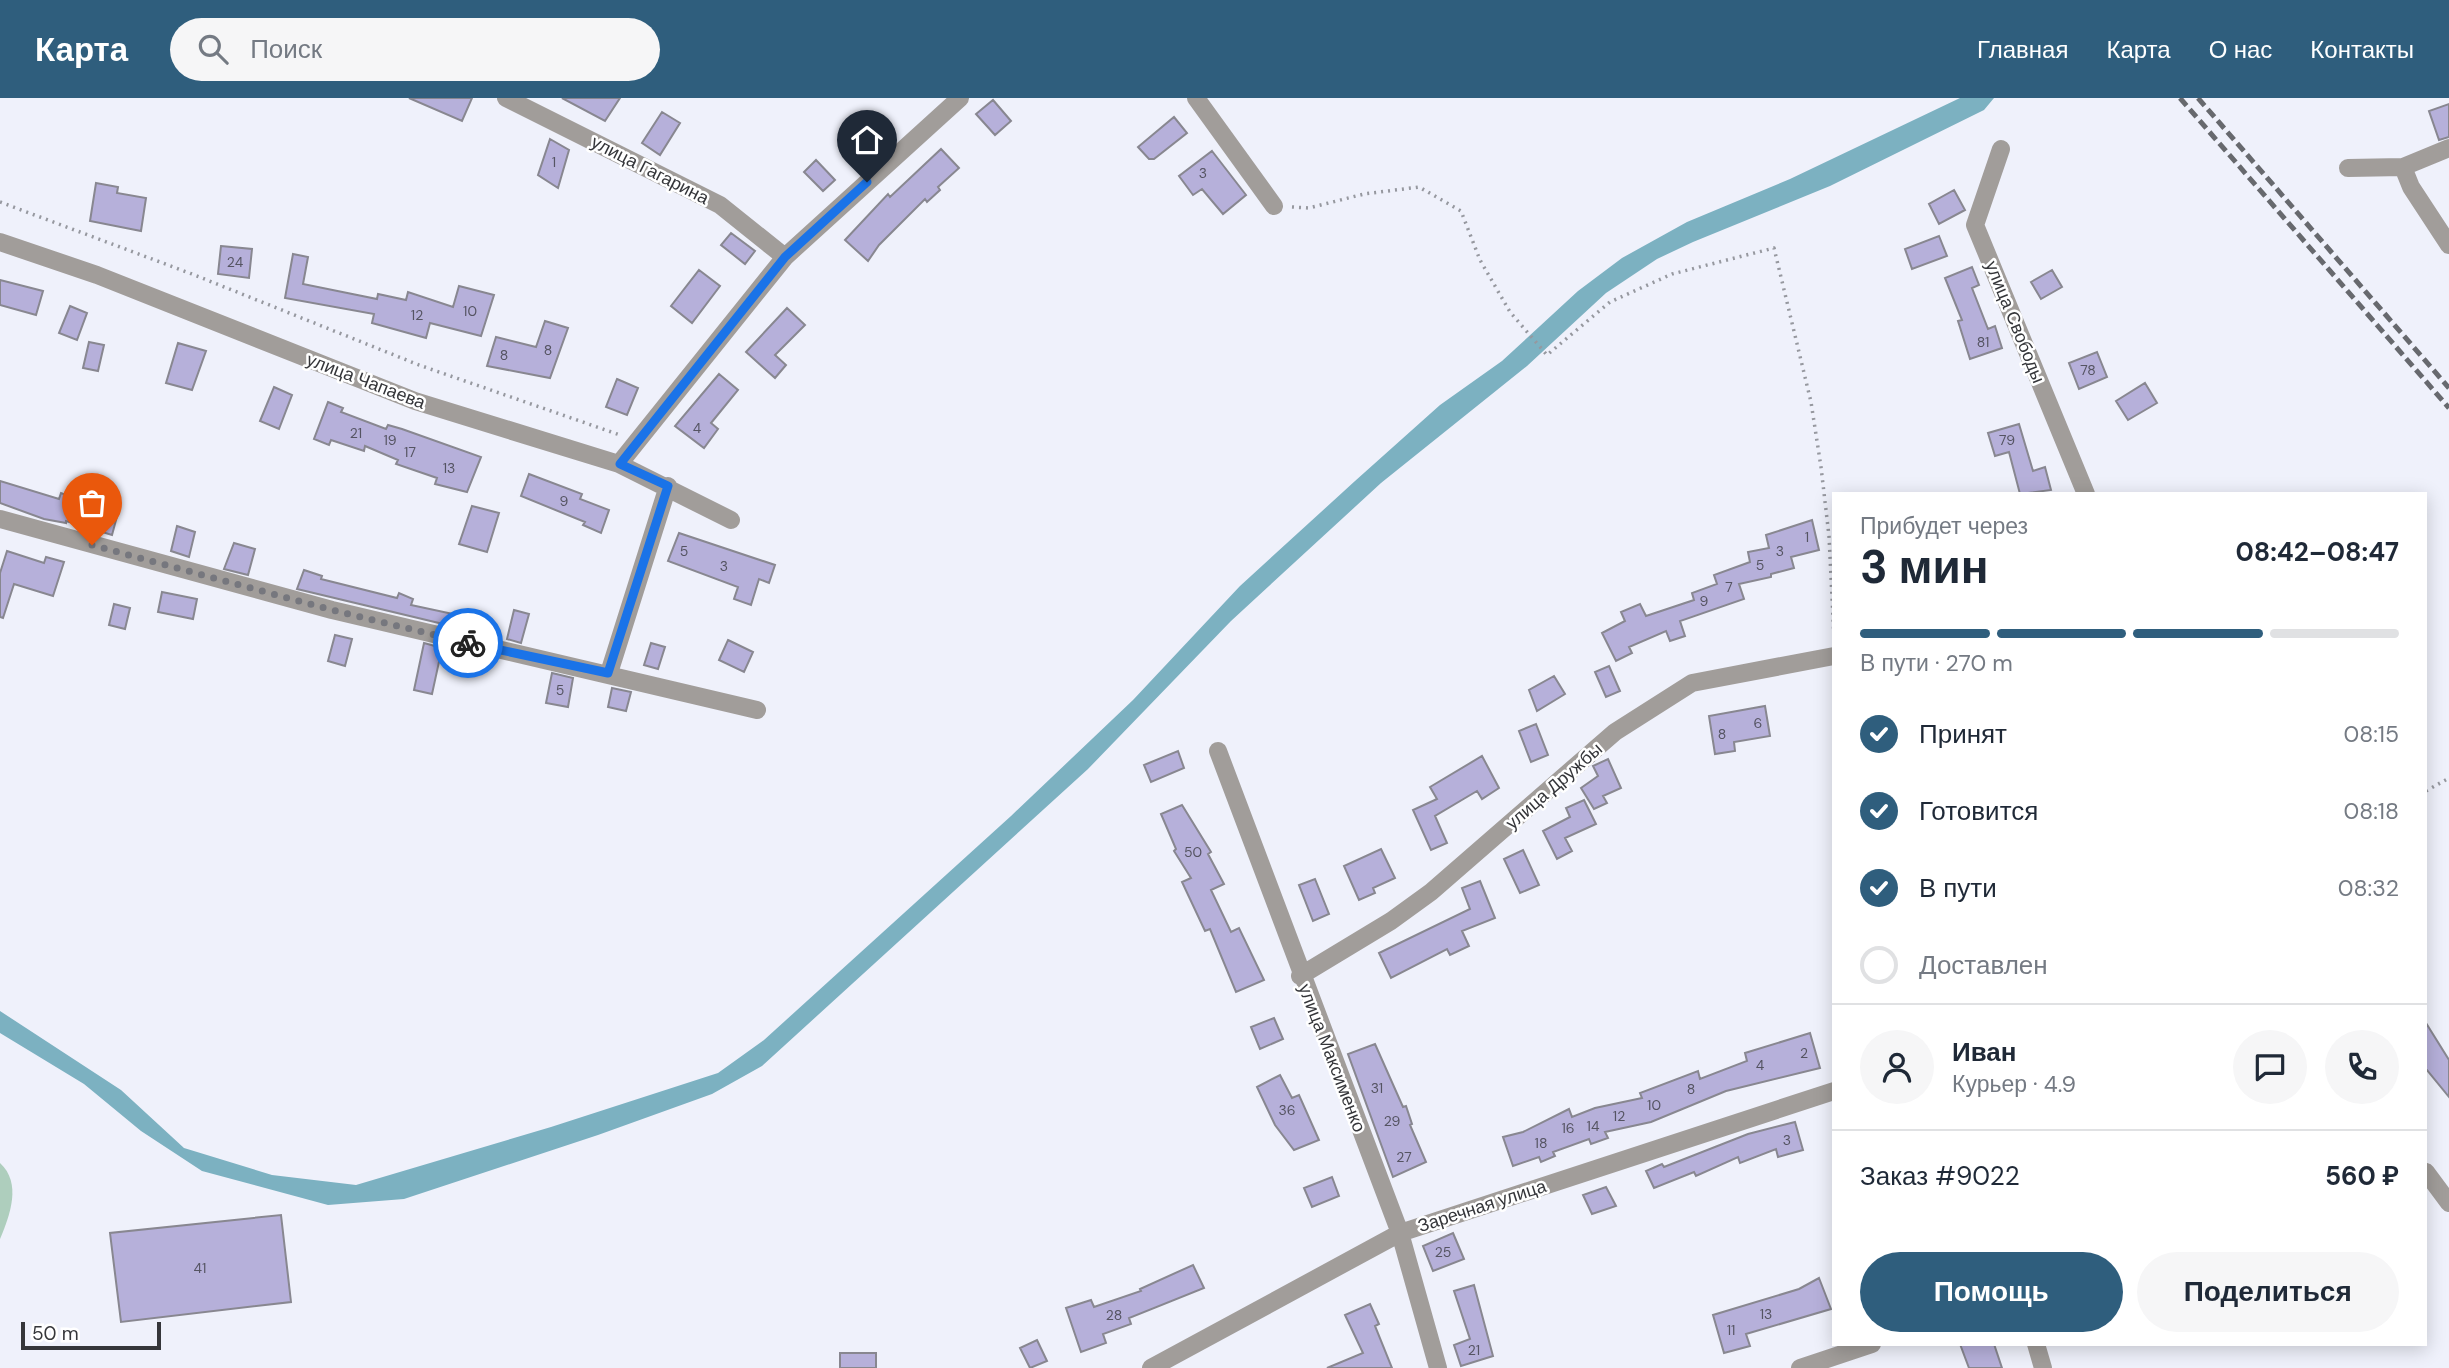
<!DOCTYPE html>
<html lang="ru">
<head>
<meta charset="utf-8">
<style>
	:root { --surface:#fff; --page:#f6f6f7; --text:#1f2937; --muted:#747a83; --line:#e0e1e3; --accent:#2f5e7d }
	body { margin:0; font-family:"DM Sans",sans-serif; background:var(--page); color:var(--text); height:100vh; display:flex; flex-direction:column; font-size:26px; white-space:nowrap }
	* { box-sizing:border-box; margin:0 }
	p { font-size:23px; color:var(--muted) }
	.icon { flex:none; width:38px; height:38px; fill:none; stroke:currentColor; stroke-width:2; stroke-linecap:round; stroke-linejoin:round }
	.map { position:relative; flex:1; overflow:hidden }
	.panel { position:absolute; left:1832px; top:394px; width:595px; height:854px; display:flex; flex-direction:column; background:var(--surface); border-radius:0px; box-shadow:0 4px 18px #0003 }
	.panel>* { flex:none }
	.scale { position:absolute; left:21px; bottom:18px; width:140px; box-sizing:border-box; padding-left:7px; border:4px solid #35363a; border-top:0; font-size:19px; line-height:24px; white-space:nowrap; color:#35363a; -webkit-text-stroke:5px #fff; paint-order:stroke }
	.pin { position:absolute; display:grid; place-items:center; width:60px; height:60px; color:#fff; margin:-72px -30px; border-radius:50% 50% 50% 0; rotate:-45deg; box-shadow:0 0 7px #0007 }
	.pin .icon { rotate:45deg }
	.courier { position:absolute; display:grid; place-items:center; width:70px; height:70px; margin:-35px; border:5px solid #1a73e8; border-radius:50%; background:#fff; color:#222; box-shadow:0 2px 9px #0007 }
	.head em { font-style:normal; font-weight:700 }
	.head div { display:flex; flex-direction:column-reverse }
	.head { display:flex; align-items:center; justify-content:space-between; height:119px; padding:0 28px }
	h1 { font-size:46px; font-weight:700; line-height:52px }
	.bar { display:grid; grid-template-columns:repeat(4,1fr); gap:10px 7px; align-content:center; height:84px; padding:0 28px }
	.bar i { height:9px; border-radius:5px; background:var(--line) }
	.bar .active { background:var(--accent) }
	.bar p { grid-column:span 4 }
	.line { display:flex; align-items:center; gap:18px; padding:0 28px; border-top:2px solid var(--line) }
	.line div { flex:1 }
	.round { display:grid; place-items:center; flex:none; width:74px; height:74px; border-radius:37px; background:var(--page) }
	ol { padding:0 28px; list-style:none }
	li { display:flex; align-items:center; gap:21px; height:77px }
	li p { margin-inline-start:auto }
	li .icon { padding:7px; border-radius:50%; background:var(--accent); color:#fff; stroke-width:4 }
	li:last-child { color:var(--muted) }
	li i { width:38px; height:38px; border:4px solid var(--line); border-radius:50% }
	.cta { display:flex; gap:14px; margin-top:auto; padding:14px 28px }
	.cta a { flex:1; height:80px; border-radius:42px; background:var(--accent); color:#fff; font-size:28px; font-weight:700; line-height:80px; text-align:center }
	.cta a+a { background:var(--page); color:var(--text) }
	header { display:flex; align-items:center; gap:42px; box-sizing:border-box; height:98px; padding:0 35px; background:var(--accent); color:#fff }
	header strong { font-size:33px }
	nav { display:flex; gap:38px; margin-inline-start:auto; font-size:24px }
	.search { width:490px; height:63px; background:var(--page); display:flex; align-items:center; gap:18px; box-sizing:border-box; padding:0 24px; border-radius:38px; color:var(--muted); font-size:26px }
	.map>svg:first-child { display:block }
	.green { fill:#aecebd }
	.water { fill:#7cb1c1 }
	.building { fill:#b6b0da; stroke:#888790; stroke-width:2 }
	.lines { fill:none; stroke-linecap:round; stroke-linejoin:round }
	.path { stroke:#96989f; stroke-width:3.5; stroke-dasharray:2 5; stroke-linecap:butt }
	.minor { stroke:#a19d9a; stroke-width:18 }
	.rail { stroke:#67696e; stroke-width:5; stroke-dasharray:10 5; stroke-linecap:butt }
	.done { stroke:#76777e; stroke-width:7; stroke-dasharray:0 12.6 }
	.route { stroke:#1a73e8; stroke-width:9 }
	.labels { text-anchor:middle; stroke-width:5; stroke-linejoin:round; paint-order:stroke }
	.number-label { font-size:14px; fill:#555462 }
	.street-label { font-size:18px; fill:#35363a; stroke:#fff }
</style>
</head>
<body>
<header>
<strong>Карта</strong>
<div class="search"><svg class="icon" aria-label="search" viewBox="0 0 24 24"><circle cx="10" cy="10" r="6"/><path d="M15 15l6 6"/></svg>Поиск</div>
<nav><a>Главная</a><a>Карта</a><a>О нас</a><a>Контакты</a></nav>
</header>
<div class="map">
<svg width="2449" height="1270" viewBox="0 0 2449 1270">
	<rect width="100%" height="100%" fill="#eff1fb"/>
	<path class="green" d="M0 1065C22 1085 10 1117 0 1141Z"/>
	<path class="water" d="M1960 0H1994L1984 12 1830 88 1693 144 1657 161 1606 195 1527 268 1381 385 1231 523 1088 671 762 968 712 996 598 1037 404 1101 328 1107 202 1073 141 1033 84 986 0 935V913L121 992 184 1050 272 1077 356 1087 551 1029 718 975 764 942 1011 718 1133 602 1240 488 1355 383 1440 307 1502 263 1578 193 1622 160 1687 124 1790 81Z"/>
	<path class="building" d="M409 0H472L462 23Z
		M562 0H620L605 23Z
		M993 2 1011 23 995 37 976 16Z
		M2449 6V39L2439 42 2429 13Z
		M662 14 680 25 660 57 642 45Z
		M1174 19 1187 35 1154 61H1149L1138 49Z
		M550 41 569 52 558 90 538 77Z
		M941 51 959 70 938 89 940 92 927 104 925 101 879 147 868 163 845 142 888 96 890 99Z
		M1212 53 1246 97 1223 116 1202 91 1193 97 1179 78Z
		M816 62 835 82 823 93 804 74Z
		M96 85 118 89 117 95 146 100 141 133 90 123Z
		M1954 92 1965 112 1939 126 1929 106Z
		M731 135 755 153 745 166 721 147Z
		M1939 138 1947 158 1912 171 1905 151Z
		M221 148 252 151 249 180 218 176Z
		M293 156 308 159 303 186 377 201 378 196 406 202 408 194 453 209 459 188 494 197 481 238 430 225 426 240 372 225 374 216 285 200Z
		M1972 169 1979 187 1972 190 1988 231 1995 228 2002 250 1970 261 1958 223 1962 222 1945 180Z
		M699 172 720 188 692 225 671 208Z
		M2052 172 2062 189 2041 201 2031 184Z
		M0 182 43 193 36 217 0 207Z
		M70 208 87 215 77 242 59 235Z
		M787 210 805 227 775 257 786 267 775 280 746 254Z
		M545 223 568 230 550 280 487 268 496 239 536 249Z
		M89 244 104 247 98 273 83 270Z
		M178 245 206 253 192 292 166 285Z
		M2097 254 2107 279 2079 291 2069 265Z
		M719 276 738 292 711 325 718 331 704 350 675 328Z
		M617 281 638 290 627 317 606 309Z
		M2145 285 2157 305 2128 322 2116 303Z
		M274 289 292 297 279 331 260 323Z
		M328 304 343 310 341 314 386 331 388 327 402 331 481 359 467 394 435 386 437 380 396 366 398 362 365 348 364 353 331 342 329 347 314 341Z
		M2019 326 2033 373 2045 369 2051 392 2020 396 2009 354 1995 358 1988 335Z
		M529 376 582 396 580 401 609 412 601 435 583 427 585 424 521 398Z
		M0 383 59 401 61 395 96 408 97 404 119 411 112 437 66 423V425L44 421 0 405Z
		M472 408 499 415 487 454 459 446Z
		M1812 422 1819 452 1791 459 1794 470 1771 476V479L1739 486 1744 501 1680 523 1685 538 1670 543 1666 533 1629 549 1632 555 1616 563 1602 535 1625 523 1621 514 1640 506 1646 518 1694 502 1692 495 1717 486 1714 477 1750 464 1748 454 1769 450 1766 437Z
		M177 428 195 434 189 459 171 453Z
		M679 435 775 467 769 485 759 481 751 507 734 501 738 489 668 463Z
		M234 445 255 451 248 477 224 471Z
		M7 453 44 465 46 459 64 464 53 498 14 486 3 520 0 519V475Z
		M304 472 322 478 321 481 397 500 399 495 413 501 411 507 467 519 464 531 297 491Z
		M162 494 197 501 193 521 158 514Z
		M114 506 130 510 125 531 109 527Z
		M514 512 529 516 521 545 507 541Z
		M335 537 352 541 345 568 328 563Z
		M728 542 753 554 744 574 719 562Z
		M424 545 442 550 432 596 414 592Z
		M651 545 665 549 658 571 644 567Z
		M1609 568 1620 593 1606 599 1595 574Z
		M552 575 573 580 568 609 546 605Z
		M1554 578 1565 596 1537 613 1529 592Z
		M612 590 631 594 626 613 608 609Z
		M1765 608 1770 638 1734 644 1735 653 1715 656 1709 618Z
		M1536 626 1548 657 1531 664 1519 633Z
		M1178 653 1184 670 1151 684 1144 667Z
		M1482 658 1499 690 1482 701 1477 693 1435 718 1447 745 1431 752 1413 712 1437 701 1430 689Z
		M1608 661 1621 690 1603 698 1607 705 1594 711 1581 690 1598 678 1593 668Z
		M1584 702 1596 726 1565 740 1572 753 1557 761 1543 733 1570 719 1566 710Z
		M1182 707 1211 754 1208 756 1224 786 1211 792 1231 834 1239 830 1264 882 1236 894 1210 831 1205 833 1182 784 1191 780 1174 753 1176 751 1161 716Z
		M1381 751 1395 780 1373 790 1375 795 1359 802 1344 768Z
		M1523 752 1539 787 1520 795 1504 761Z
		M1315 781 1329 816 1313 823 1299 787Z
		M1480 783 1495 820 1462 833 1469 848 1450 857 1447 851 1391 880 1379 855 1470 811 1462 790Z
		M1274 920 1283 941 1260 951 1251 929Z
		M2426 925 2449 962V999L2426 971Z
		M1810 935 1820 970 1726 993 1651 1024 1605 1034 1608 1040 1591 1046 1589 1041 1553 1054 1555 1058 1541 1064 1539 1059 1513 1068 1503 1039 1523 1034 1569 1011 1572 1019 1595 1010 1642 1000 1640 995 1698 973 1700 981 1747 963 1745 955Z
		M1375 946 1403 1009 1406 1008 1412 1026 1410 1027 1426 1064 1393 1079 1348 956Z
		M1280 977 1292 1000 1299 997 1319 1042 1294 1052 1275 1027 1257 989Z
		M1795 1024 1803 1052 1778 1059 1776 1051 1740 1065 1738 1059 1696 1078 1694 1074 1654 1090 1646 1073 1662 1066 1664 1069 1748 1036Z
		M1332 1079 1339 1098 1312 1109 1304 1090Z
		M1606 1089 1616 1108 1592 1116 1583 1097Z
		M281 1117 291 1204 121 1224 110 1135Z
		M1453 1135 1464 1161 1433 1173 1423 1148Z
		M1193 1167 1204 1190 1129 1220 1131 1226 1103 1236 1106 1245 1081 1254 1066 1210 1091 1202 1094 1209 1141 1193 1140 1191Z
		M1819 1180 1831 1211 1746 1236 1750 1248 1724 1255 1713 1217 1799 1191Z
		M1474 1187 1493 1258 1461 1268 1454 1247 1470 1241 1454 1193Z
		M1370 1206 1379 1226 1375 1228 1392 1270H1327L1363 1255 1345 1217Z
		M1037 1242 1047 1263 1030 1270 1020 1250Z
		M1960 1246H1994L2002 1270H1969Z
		M840 1255H876V1270H840Z"/>
	<g class="lines">
		<path class="path" d="M0 104 192 176 419 267 620 337
			M1292 109 1309 110 1364 96 1419 89 1461 113 1480 162 1510 214 1547 257 1610 204 1672 176 1774 150 1811 304 1821 369 1829 438 1834 540
			M2426 693 2449 680"/>
		<path class="minor" d="M506 0 720 107 785 159
			M1196 0 1274 108
			M2001 51 1975 127 2086 396
			M2403 69 2411 89 2449 147
			M2348 70 2403 69 2449 50
			M0 144 97 177 415 303 619 366 731 422
			M619 366 785 159 960 0
			M0 421 332 512 757 612
			M609 575 668 388
			M1218 653 1400 1135 1438 1270
			M1300 878 1391 823 1431 794 1615 634 1692 585 1834 558
			M2426 1074 2449 1105
			M2036 1246 2043 1270
			M1151 1270 1400 1135 1834 993
			M1800 1270 1872 1246"/>
		<path class="rail" d="M2180 0 2449 310
			M2198 0 2449 290"/>
	</g>
	<g class="lines">
		<path class="done" d="M92 447 332 512 468 545"/>
		<path class="route" d="M468 545 608 575 668 388 620 366 785 159 867 84"/>
	</g>
	<g class="labels">
		<g class="number-label">
			<text x="554" y="69">1</text>
			<text x="1203" y="80">3</text>
			<text x="235" y="169">24</text>
			<text x="470" y="218">10</text>
			<text x="417" y="222">12</text>
			<text x="1983" y="249">81</text>
			<text x="548" y="257">8</text>
			<text x="504" y="262">8</text>
			<text x="2088" y="277">78</text>
			<text x="697" y="335">4</text>
			<text x="356" y="340">21</text>
			<text x="390" y="347">19</text>
			<text x="2007" y="347">79</text>
			<text x="410" y="359">17</text>
			<text x="449" y="375">13</text>
			<text x="564" y="408">9</text>
			<text x="1807" y="444">1</text>
			<text x="684" y="458">5</text>
			<text x="1780" y="458">3</text>
			<text x="1760" y="472">5</text>
			<text x="724" y="473">3</text>
			<text x="1729" y="494">7</text>
			<text x="1704" y="508">9</text>
			<text x="560" y="597">5</text>
			<text x="1758" y="630">6</text>
			<text x="1722" y="641">8</text>
			<text x="1193" y="759">50</text>
			<text x="1804" y="960">2</text>
			<text x="1760" y="972">4</text>
			<text x="1377" y="995">31</text>
			<text x="1691" y="996">8</text>
			<text x="1654" y="1012">10</text>
			<text x="1287" y="1017">36</text>
			<text x="1619" y="1023">12</text>
			<text x="1392" y="1028">29</text>
			<text x="1593" y="1033">14</text>
			<text x="1568" y="1035">16</text>
			<text x="1787" y="1047">3</text>
			<text x="1541" y="1050">18</text>
			<text x="1404" y="1064">27</text>
			<text x="1443" y="1159">25</text>
			<text x="200" y="1175">41</text>
			<text x="1766" y="1221">13</text>
			<text x="1114" y="1222">28</text>
			<text x="1731" y="1237">11</text>
			<text x="1474" y="1257">21</text>
		</g>
		<g class="street-label">
			<text transform="translate(650 72) rotate(27)" y="6">улица Гагарина</text>
			<text transform="translate(2015 224) rotate(68)" y="6">улица Свободы</text>
			<text transform="translate(366 283) rotate(21)" y="6">улица Чапаева</text>
			<text transform="translate(1554 688) rotate(-41)" y="6">улица Дружбы</text>
			<text transform="translate(1332 960) rotate(69)" y="6">улица Максименко</text>
			<text transform="translate(1482 1108) rotate(-18)" y="6">Заречная улица</text>
		</g>
	</g>
</svg>
<div class="scale">50 m</div>
<div class="pin" style="left:92px;top:447px;background:#ea580c"><svg class="icon" aria-label="bag" viewBox="0 0 24 24"><path d="M5 8h14l-1 12H6zM9 8a3 3 0 0 1 6 0"/></svg></div>
<div class="pin" style="left:867px;top:84px;background:#1f2937"><svg class="icon" aria-label="home" viewBox="0 0 24 24"><path d="M3 11l9-7 9 7M6 9v11h12V9"/></svg></div>
<div class="courier" style="left:468px;top:545px"><svg class="icon" aria-label="bike" viewBox="0 0 24 24"><circle cx="6" cy="16" r="4"/><circle cx="18" cy="16" r="4"/><path d="M6 16l4-8h5l3 8M10 8l3 8H6M13 5h3"/></svg></div>
<section class="panel">
<div class="head"><div><h1>3 мин</h1><p>Прибудет через</p></div><em>08:42–08:47</em></div>
<div class="bar"><i class="active"></i><i class="active"></i><i class="active"></i><i></i><p>В пути · 270 m</p></div>
<ol>
<li><svg class="icon" aria-label="check" viewBox="0 0 24 24"><path d="M5 12l5 5 9-10"/></svg>Принят<p>08:15</p></li>
<li><svg class="icon" aria-label="check" viewBox="0 0 24 24"><path d="M5 12l5 5 9-10"/></svg>Готовится<p>08:18</p></li>
<li><svg class="icon" aria-label="check" viewBox="0 0 24 24"><path d="M5 12l5 5 9-10"/></svg>В пути<p>08:32</p></li>
<li><i></i>Доставлен</li>
</ol>
<div class="line" style="height:126px"><a class="round"><svg class="icon" aria-label="person" viewBox="0 0 24 24"><circle cx="12" cy="8" r="4"/><path d="M4 21q1-7 8-7t8 7"/></svg></a><div><b>Иван</b><p>Курьер · 4.9</p></div><a class="round"><svg class="icon" aria-label="chat" viewBox="0 0 24 24"><path d="M4 5h16v11H9l-5 4z"/></svg></a><a class="round"><svg class="icon" aria-label="phone" viewBox="0 0 24 24"><path d="M5 4h4l2 5-3 2q2 4 5 5l2-3 5 2v4C11 20 4 13 5 4z"/></svg></a></div>
<div class="line" style="height:91px"><div>Заказ #9022</div><b>560 ₽</b></div>
<div class="cta"><a>Помощь</a><a>Поделиться</a></div>
</section>
</div>
</body>
</html>
